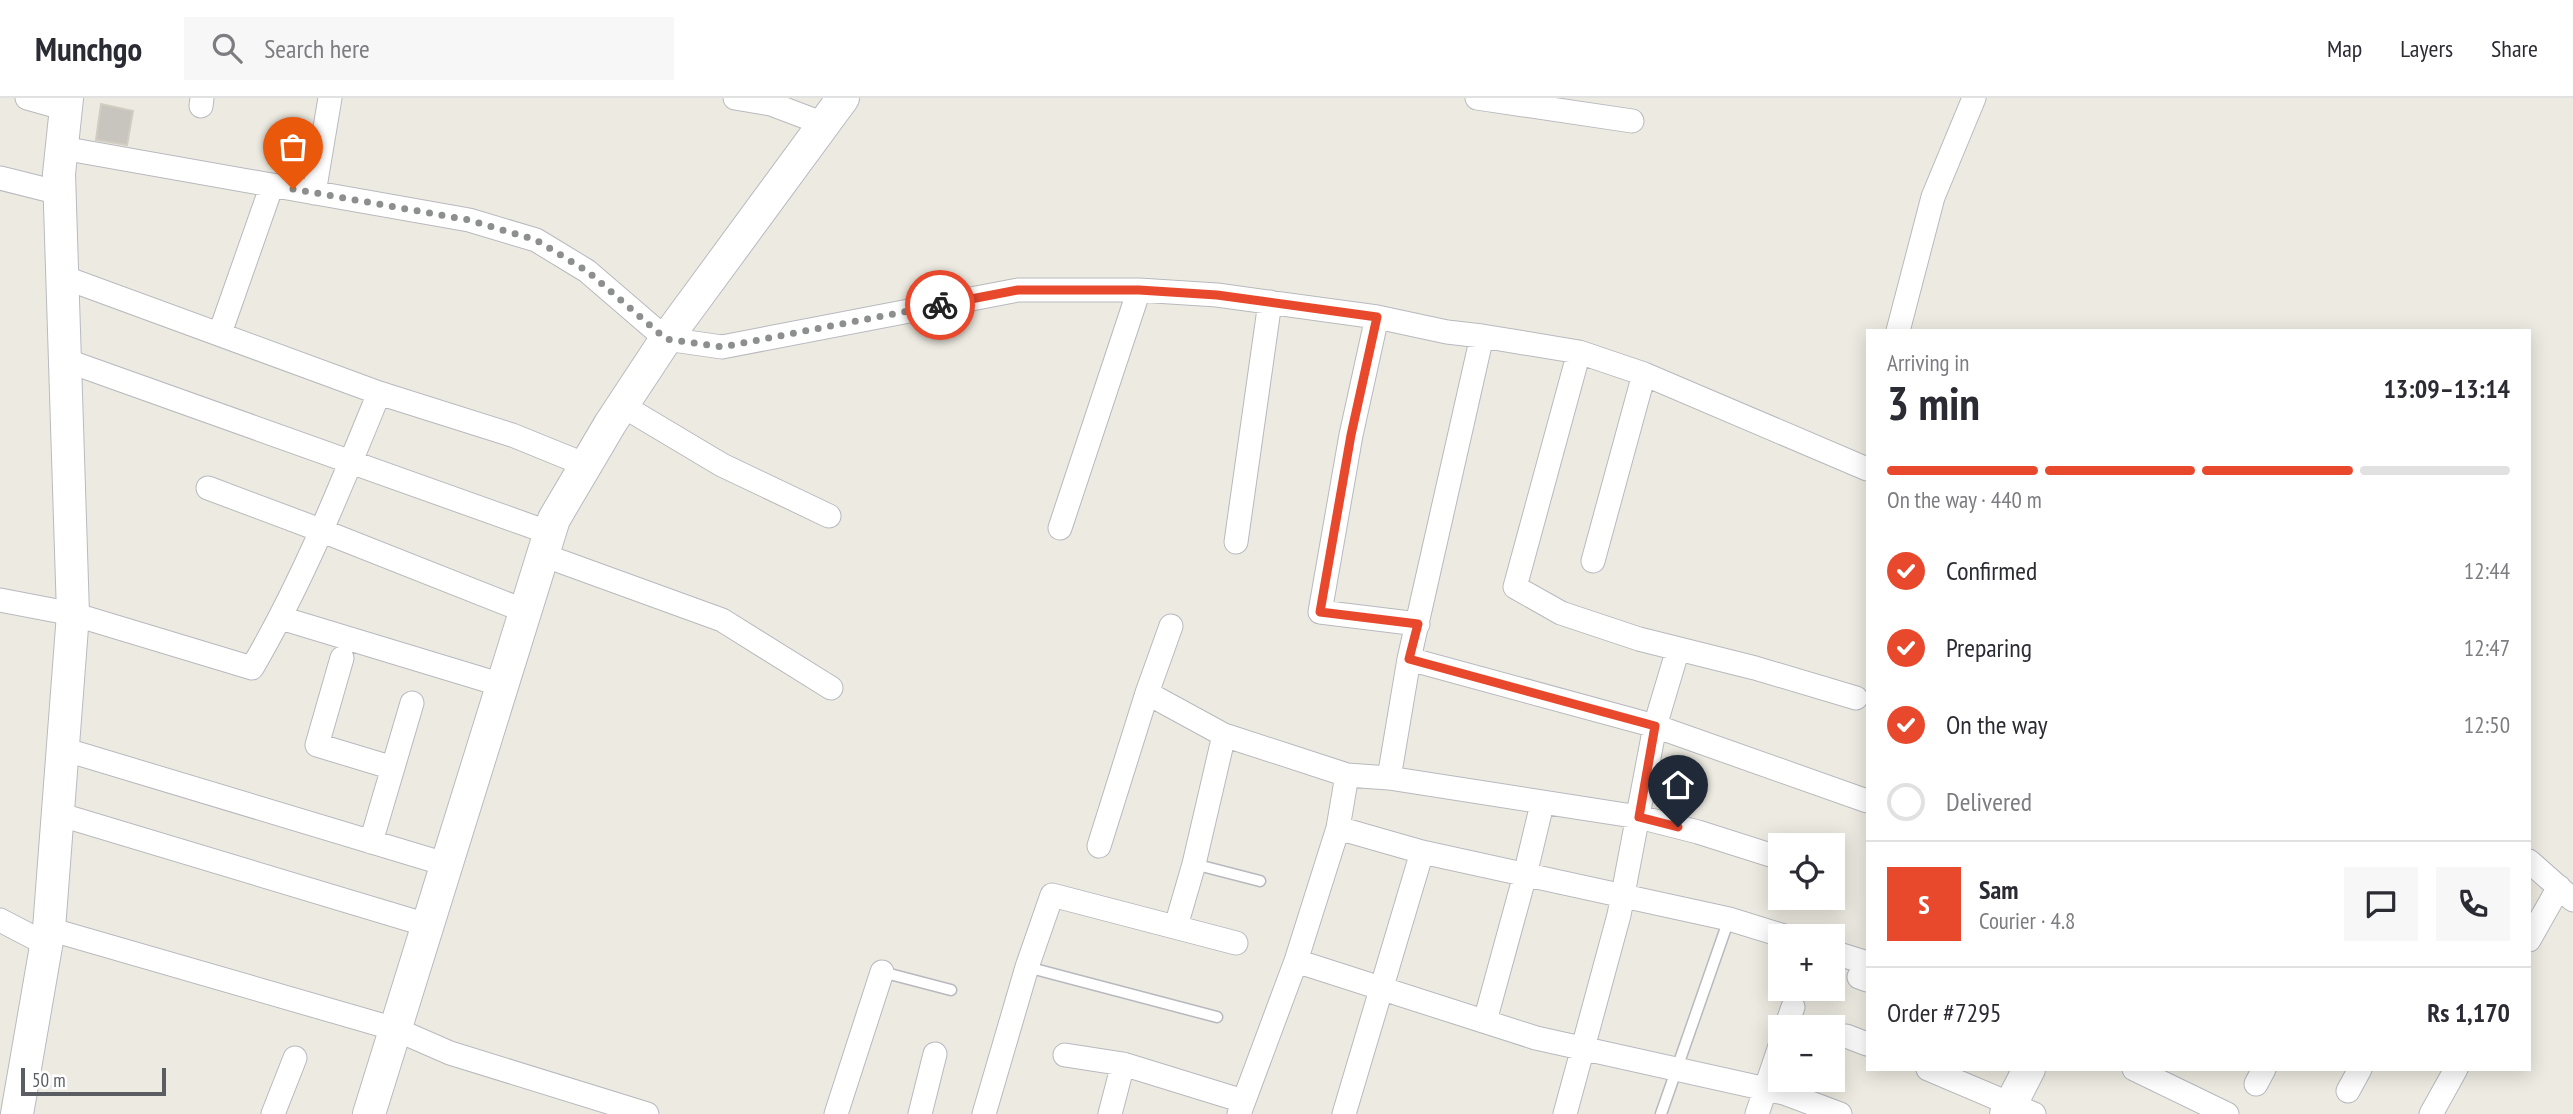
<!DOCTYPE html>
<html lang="en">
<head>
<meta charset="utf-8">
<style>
	:root { --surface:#fff; --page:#f7f7f7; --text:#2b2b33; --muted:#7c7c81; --line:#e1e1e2; --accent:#e8492d }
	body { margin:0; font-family:"PT Sans Narrow",sans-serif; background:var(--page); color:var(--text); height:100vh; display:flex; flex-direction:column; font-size:26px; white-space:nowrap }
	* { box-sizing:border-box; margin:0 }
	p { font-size:23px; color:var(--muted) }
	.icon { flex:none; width:38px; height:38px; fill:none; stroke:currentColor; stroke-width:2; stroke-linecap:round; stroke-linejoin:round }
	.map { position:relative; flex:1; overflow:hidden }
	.panel { position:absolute; left:1866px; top:231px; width:665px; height:742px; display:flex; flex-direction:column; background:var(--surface); border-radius:0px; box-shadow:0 4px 18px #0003 }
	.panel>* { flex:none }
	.tools { position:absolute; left:1768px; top:735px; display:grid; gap:14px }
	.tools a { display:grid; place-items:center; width:77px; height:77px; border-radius:0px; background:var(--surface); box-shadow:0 4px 18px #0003; font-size:35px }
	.scale { position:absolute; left:21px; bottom:18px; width:145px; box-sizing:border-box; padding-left:7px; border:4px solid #5a5d62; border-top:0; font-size:19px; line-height:24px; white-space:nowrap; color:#5a5d62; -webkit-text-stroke:5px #fff; paint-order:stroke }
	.pin { position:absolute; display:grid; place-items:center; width:60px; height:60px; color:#fff; margin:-72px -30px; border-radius:50% 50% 50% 0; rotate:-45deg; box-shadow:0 0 7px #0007 }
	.pin .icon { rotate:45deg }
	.courier { position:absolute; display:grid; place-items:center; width:70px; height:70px; margin:-35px; border:5px solid #e8492d; border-radius:50%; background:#fff; color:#222; box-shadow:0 2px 9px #0007 }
	.summary em { font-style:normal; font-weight:800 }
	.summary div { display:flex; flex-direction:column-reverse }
	.summary { display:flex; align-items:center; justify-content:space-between; height:119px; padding:0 21px }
	h1 { font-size:46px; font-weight:800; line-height:52px }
	.bar { display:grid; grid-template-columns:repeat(4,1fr); gap:10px 7px; align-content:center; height:84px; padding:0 21px }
	.bar i { height:9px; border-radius:5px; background:var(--line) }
	.bar .on { background:var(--accent) }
	.bar p { grid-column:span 4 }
	.line { display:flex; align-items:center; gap:18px; padding:0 21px; border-top:2px solid var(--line) }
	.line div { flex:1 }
	.round { display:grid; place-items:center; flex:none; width:74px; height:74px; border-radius:0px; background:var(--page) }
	ol { padding:0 21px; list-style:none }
	li { display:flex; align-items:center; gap:21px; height:77px }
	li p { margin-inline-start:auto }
	li .icon { padding:7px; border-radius:50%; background:var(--accent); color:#fff; stroke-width:4 }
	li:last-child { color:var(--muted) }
	li i { width:38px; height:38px; border:4px solid var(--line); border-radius:50% }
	header { display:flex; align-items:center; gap:42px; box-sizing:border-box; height:98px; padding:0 35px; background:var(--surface); border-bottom:2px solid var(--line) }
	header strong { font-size:33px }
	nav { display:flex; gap:38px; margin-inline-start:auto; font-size:24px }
	.search { width:490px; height:63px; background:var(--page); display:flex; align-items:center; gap:18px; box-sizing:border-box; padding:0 24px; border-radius:0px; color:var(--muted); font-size:26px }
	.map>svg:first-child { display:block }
	.building { fill:#c8c5bf; stroke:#d1cdc0; stroke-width:2 }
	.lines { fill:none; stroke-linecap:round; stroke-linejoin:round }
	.lane-casing { stroke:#b7b9be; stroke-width:13 }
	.street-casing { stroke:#b7b9be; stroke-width:25 }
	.secondary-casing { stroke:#b7bac0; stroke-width:34 }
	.lane { stroke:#fff; stroke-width:10 }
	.street { stroke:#fff; stroke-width:23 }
	.secondary { stroke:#fff; stroke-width:32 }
	.done { stroke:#8d8f8e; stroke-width:7; stroke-dasharray:0 12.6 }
	.route { stroke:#e8492d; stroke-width:9 }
</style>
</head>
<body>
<header>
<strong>Munchgo</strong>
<div class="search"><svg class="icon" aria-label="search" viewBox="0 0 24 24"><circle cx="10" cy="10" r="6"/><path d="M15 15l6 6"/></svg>Search here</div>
<nav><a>Map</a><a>Layers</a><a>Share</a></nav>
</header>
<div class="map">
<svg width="2573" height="1016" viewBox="0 0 2573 1016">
	<rect width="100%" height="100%" fill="#edebe1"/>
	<path class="building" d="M101 6 133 13 127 47 96 42Z"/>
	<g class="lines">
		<defs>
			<path id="lane" d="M1194 766 1260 783
				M1027 869 1217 919
				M882 874 951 892
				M1661 1016 1729 821"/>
			<path id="street" d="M27 0 66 11
				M735 0 771 6 824 26
				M1477 0 1632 23
				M201 8 202 0
				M62 50 469 122 536 142 587 173 666 241 722 249 1018 192H1139L1217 197 1377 219 1447 234 1482 238 1579 254 1644 276 1867 371
				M0 80 60 95
				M314 95 330 0
				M63 179 379 295 512 337 586 367
				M1377 219 1351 337 1320 514 1418 526
				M1898 233 1933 99 1974 0
				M220 235 272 87
				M1579 254 1515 489 1561 515 1639 541 1755 570 1856 600
				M65 262 550 435
				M623 308 722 367 829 418
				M208 390 320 432 525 513
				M1060 430 1139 192
				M1236 444 1270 204
				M543 457 722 522 831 590
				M1593 463 1644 276
				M0 502 73 516 252 570C303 483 341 388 379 295
				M281 520 502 587
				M342 560 317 647 393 670
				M1409 561 1655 628 1867 703
				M1147 595 1224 637 1347 677 1389 680 1639 719 1698 734 1780 760
				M63 651 445 766
				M1389 680 1409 561 1482 238
				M58 716 427 827
				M1338 730 1422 754 1729 821 1784 838
				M371 744 412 605
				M1099 748 1147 595 1171 528
				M2529 763 2573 802
				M0 822 46 846
				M1176 828 1194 766 1224 637
				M49 831 395 931 450 955 647 1016
				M2529 842 2559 789
				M1832 854 1861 863
				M1296 863 1536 940 1784 995 1840 1016
				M1859 879 1867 882
				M1485 923 1525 777 1542 706
				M1786 929 1793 909
				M1846 938 1867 946
				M1065 957 1123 966 1243 1003
				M1928 971 2034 1016
				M2134 971 2227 1016
				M2256 986 2264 971
				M2348 993 2360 971
				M273 1016 295 960
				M836 1016 882 874
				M920 1016 935 956
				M984 1016 1027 869 1052 797 1236 845
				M1110 1016 1123 966
				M1239 1016 1296 863 1338 730 1347 677
				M1344 1016 1422 754
				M1565 1016 1619 817 1655 628 1678 551
				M1757 1016 1780 948
				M2431 1016 2456 971"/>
			<path id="secondary" d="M17 1016 49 831 73 516 59 76 67 0
				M369 1016 554 421 610 326 666 241 843 0
				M2006 1016 2029 971"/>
		</defs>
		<use href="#lane" class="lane-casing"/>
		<use href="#street" class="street-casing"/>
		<use href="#secondary" class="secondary-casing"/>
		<use href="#lane" class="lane"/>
		<use href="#street" class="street"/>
		<use href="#secondary" class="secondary"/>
	</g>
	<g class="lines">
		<path class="done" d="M293 91 469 122 536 142 587 173 666 241 722 249 940 207"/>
		<path class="route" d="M940 207 1018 192H1139L1217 197 1377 219 1351 337 1320 514 1418 526 1409 561 1655 628 1639 719 1678 729"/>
	</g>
</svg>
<div class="tools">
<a><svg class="icon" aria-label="locate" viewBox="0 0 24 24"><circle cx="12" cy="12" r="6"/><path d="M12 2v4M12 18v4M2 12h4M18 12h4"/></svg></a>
<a>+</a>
<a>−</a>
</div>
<div class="scale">50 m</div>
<div class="pin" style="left:293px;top:91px;background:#ea580c"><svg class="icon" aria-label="bag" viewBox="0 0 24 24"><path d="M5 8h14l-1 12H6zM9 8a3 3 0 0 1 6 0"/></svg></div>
<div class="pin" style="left:1678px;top:729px;background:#1f2937"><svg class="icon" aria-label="home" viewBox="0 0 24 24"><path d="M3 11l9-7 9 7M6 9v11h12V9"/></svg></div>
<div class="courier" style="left:940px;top:207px"><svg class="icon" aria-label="bike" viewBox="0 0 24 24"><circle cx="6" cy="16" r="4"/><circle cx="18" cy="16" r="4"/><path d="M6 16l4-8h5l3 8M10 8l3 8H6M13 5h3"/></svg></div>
<section class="panel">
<div class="summary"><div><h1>3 min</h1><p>Arriving in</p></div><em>13:09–13:14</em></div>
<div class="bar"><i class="on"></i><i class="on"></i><i class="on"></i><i></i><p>On the way · 440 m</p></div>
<ol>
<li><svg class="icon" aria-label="check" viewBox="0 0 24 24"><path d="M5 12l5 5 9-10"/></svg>Confirmed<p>12:44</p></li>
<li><svg class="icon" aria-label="check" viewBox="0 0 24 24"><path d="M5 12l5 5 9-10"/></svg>Preparing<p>12:47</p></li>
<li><svg class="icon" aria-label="check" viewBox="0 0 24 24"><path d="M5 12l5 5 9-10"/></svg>On the way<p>12:50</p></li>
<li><i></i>Delivered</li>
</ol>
<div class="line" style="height:126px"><b class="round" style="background:var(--accent);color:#fff">S</b><div><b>Sam</b><p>Courier · 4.8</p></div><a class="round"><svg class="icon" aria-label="chat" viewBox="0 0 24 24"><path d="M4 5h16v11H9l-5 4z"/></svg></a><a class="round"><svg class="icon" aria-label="phone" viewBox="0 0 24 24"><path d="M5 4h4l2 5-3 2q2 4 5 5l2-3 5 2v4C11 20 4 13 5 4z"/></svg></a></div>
<div class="line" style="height:91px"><div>Order #7295</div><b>Rs 1,170</b></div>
</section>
</div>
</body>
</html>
